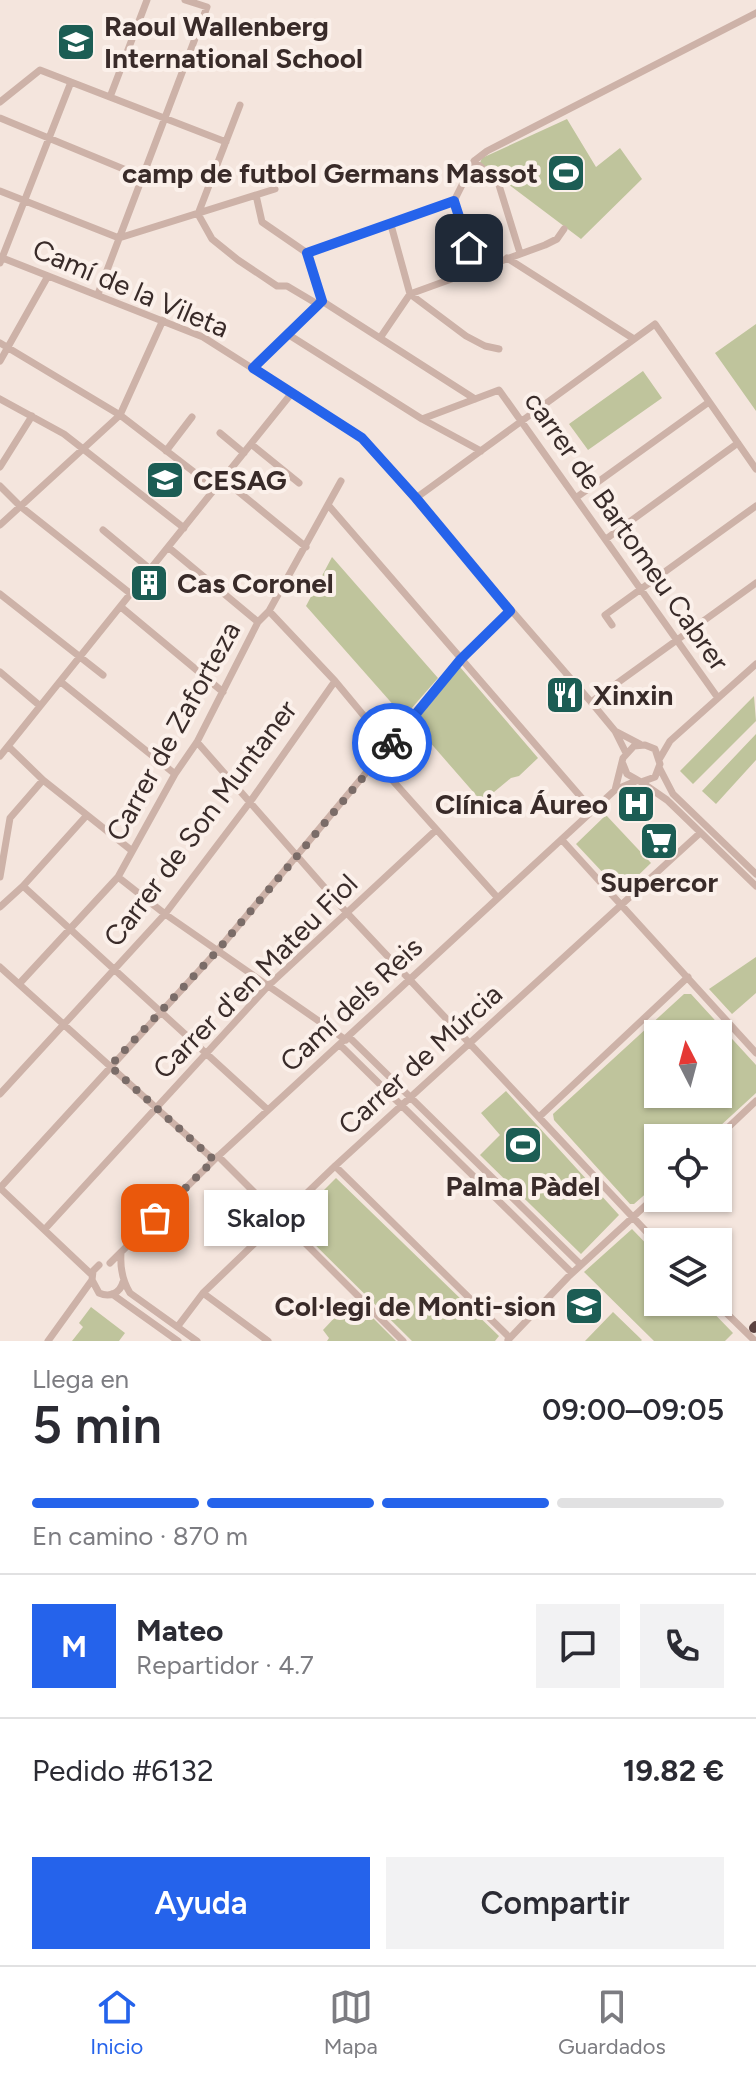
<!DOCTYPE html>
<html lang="es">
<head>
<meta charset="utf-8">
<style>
	:root { --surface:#fff; --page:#f2f2f3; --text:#2b2b33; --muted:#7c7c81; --line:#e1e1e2; --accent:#2563eb }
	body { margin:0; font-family:Figtree,sans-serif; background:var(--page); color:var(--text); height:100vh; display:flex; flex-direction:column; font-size:30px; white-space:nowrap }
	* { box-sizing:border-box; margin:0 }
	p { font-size:26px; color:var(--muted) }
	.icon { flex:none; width:44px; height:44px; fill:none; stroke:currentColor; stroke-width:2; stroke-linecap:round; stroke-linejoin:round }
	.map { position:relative; height:1341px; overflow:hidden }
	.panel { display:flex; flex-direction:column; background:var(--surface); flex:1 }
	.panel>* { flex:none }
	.needle { width:52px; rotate:354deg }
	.tools { position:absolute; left:644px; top:1020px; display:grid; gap:16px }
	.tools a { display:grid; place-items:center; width:88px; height:88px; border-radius:0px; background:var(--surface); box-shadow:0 2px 6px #0004; font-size:40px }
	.pin { position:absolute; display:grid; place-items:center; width:68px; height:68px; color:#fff; margin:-34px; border-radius:16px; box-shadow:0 4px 12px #0006 }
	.courier { position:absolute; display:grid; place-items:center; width:80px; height:80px; margin:-40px; border:6px solid #2563eb; border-radius:50%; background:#fff; color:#222; box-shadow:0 2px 10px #0007 }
	.bubble { position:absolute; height:56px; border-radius:0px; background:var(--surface); box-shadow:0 2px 6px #0004; font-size:26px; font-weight:600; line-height:56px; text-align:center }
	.head em { font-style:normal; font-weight:600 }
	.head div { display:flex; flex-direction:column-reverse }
	.head { display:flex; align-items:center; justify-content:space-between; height:136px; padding:0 32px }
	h1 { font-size:52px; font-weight:600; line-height:60px }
	.bar { display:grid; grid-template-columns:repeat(4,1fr); gap:12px 8px; align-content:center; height:96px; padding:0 32px }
	.bar i { height:10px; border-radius:6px; background:var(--line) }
	.bar .active { background:var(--accent) }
	.bar p { grid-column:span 4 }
	.line { display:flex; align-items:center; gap:20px; padding:0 32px; border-top:2px solid var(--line) }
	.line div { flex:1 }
	.round { display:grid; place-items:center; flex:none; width:84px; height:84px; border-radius:0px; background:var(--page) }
	.primary-button { display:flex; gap:16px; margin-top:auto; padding:16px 32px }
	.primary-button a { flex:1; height:92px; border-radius:0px; background:var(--accent); color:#fff; font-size:32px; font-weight:600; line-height:92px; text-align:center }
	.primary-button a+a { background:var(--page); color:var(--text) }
	.tab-bar { display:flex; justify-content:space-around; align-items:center; height:112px; border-top:2px solid var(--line); background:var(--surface); font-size:22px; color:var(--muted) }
	.tab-bar a { display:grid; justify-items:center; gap:4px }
	.tab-bar .active { color:var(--accent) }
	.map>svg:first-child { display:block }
	.green { fill:#bfc49c; fill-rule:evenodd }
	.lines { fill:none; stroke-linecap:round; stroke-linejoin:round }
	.minor { stroke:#cdb2a8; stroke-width:7 }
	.highway { stroke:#5b4240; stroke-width:10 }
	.done { stroke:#7a6c68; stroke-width:8; stroke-dasharray:0 14.4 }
	.route { stroke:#2563eb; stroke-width:10 }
	.labels { text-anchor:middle; stroke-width:8; stroke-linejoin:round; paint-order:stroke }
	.poi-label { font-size:28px; font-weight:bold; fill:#392b29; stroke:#fbf0ea; text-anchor:start }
	.street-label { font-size:28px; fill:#392b29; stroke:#fbf0ea }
</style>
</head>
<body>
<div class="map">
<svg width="756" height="1341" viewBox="0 0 756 1341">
	<rect width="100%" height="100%" fill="#f4e5dd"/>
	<path class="green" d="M567 119 596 167 620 148 642 179 581 239 480 163 482 158Z
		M756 324V411L715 353Z
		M643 371 662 398 588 450 569 424Z
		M332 557 438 678 404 717 306 606Z
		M460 667 538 758 519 776 511 778 482 802 414 724Z
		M754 696 756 721 693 784 680 771Z
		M756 734V760L716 804 702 791Z
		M606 815 651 863 621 892 576 844Z
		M756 957V993L732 1014 709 989Z
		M684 994H691L756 1065V1093L707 1138H658V1183L634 1204H630L554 1120 553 1114ZM658 1034H718V1094H658Z
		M506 1091 619 1215 581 1254 480 1155 500 1135 481 1113Z
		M336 1178 499 1336 495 1341H412L292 1222Z
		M632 1229 658 1256V1302H703L733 1333 725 1341H654L584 1272Z
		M353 1298 396 1341H327L329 1338 323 1330Z
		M91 1307 125 1333 119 1341H72L83 1327 79 1323Z
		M613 1312 642 1340 641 1341H585Z"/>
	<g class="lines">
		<path class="minor" d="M110 97 147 0
			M0 102 40 70 226 142
			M0 118 143 177
			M474 161 498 182 520 253
			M0 191 119 238 275 189
			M256 195 262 222 307 253 322 301
			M454 201 476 271
			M198 214 212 239 238 260 277 286H287L319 305
			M198 214 240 105
			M391 225 410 294 466 336 485 346 499 349
			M307 253 454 201 474 161 487 151 756 13
			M0 257 203 337 362 438 591 702 615 731 626 753
			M507 258 634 339
			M0 263 71 82
			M98 294 207 7 185 0
			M322 301 475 399
			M289 335 422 419 481 451
			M380 338 410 294 545 245 557 239 564 229
			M0 343 120 415 216 489
			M0 361 48 276
			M253 368 321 303
			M0 399 64 434 184 528
			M422 419 499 390 718 698
			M220 433 244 453
			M251 444 299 483
			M166 451 192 417
			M0 467 32 416
			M223 479 306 547
			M0 486 20 506 131 594
			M577 497 709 402
			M416 498 655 324 756 469
			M329 506 593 811
			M0 525 120 415 163 320
			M103 530 150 569
			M606 539 738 443
			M168 547 258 622
			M0 594 103 675
			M121 607 223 692
			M269 611 335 681 389 746
			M612 625 605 615 756 506
			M0 672 39 705
			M61 682 175 774
			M591 702 756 583
			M617 732 640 744
			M197 742 347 913 658 1244
			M9 747 43 780 131 850
			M0 756 291 394
			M660 758 670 741 756 664
			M376 762 497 897
			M660 769 673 794 756 874
			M641 782 667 800 756 886
			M615 790 623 758 634 746 645 745 655 749 660 764 655 777 641 782 627 774 623 764
			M562 840 756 1053
			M0 877 10 818 43 780
			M118 877 165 914 346 1040
			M23 886 268 1110
			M0 907 23 886 87 815
			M0 967 214 1160
			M19 984 118 877 175 774 197 742 258 622 269 611 341 481
			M349 1037 580 1264
			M340 1045 572 1273
			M0 1094 165 914 250 802 335 681
			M539 1117 688 977
			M717 1138 756 1101
			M218 1156 403 1341
			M335 1166 510 1338
			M0 1188 218 950 461 659 510 611
			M0 1188 92 1275
			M45 1229 269 985 436 830
			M121 1253C120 1268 122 1280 130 1293L197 1341
			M110 1263 214 1160 615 790 636 781
			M99 1265 93 1271 92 1280 99 1293C110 1298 120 1293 123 1282
			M203 1293 268 1341
			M112 1294 178 1341
			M715 1302 755 1341
			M178 1326 203 1293 335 1166 700 833
			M508 1340 568 1277 658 1194
			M48 1341 92 1280"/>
		<path class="highway" d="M754 1328 756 1326"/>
	</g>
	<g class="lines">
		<path class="done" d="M155 1218 214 1160 110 1066 218 950 392 743"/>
		<path class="route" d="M392 743 461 659 510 611 416 498 362 438 253 368 322 301 307 253 454 201 469 248"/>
	</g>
	<defs>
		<symbol id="school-square" viewBox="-11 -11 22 22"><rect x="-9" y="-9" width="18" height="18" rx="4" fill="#1c5d54" stroke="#fbf0ea"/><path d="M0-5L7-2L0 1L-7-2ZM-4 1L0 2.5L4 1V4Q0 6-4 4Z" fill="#fff"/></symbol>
		<symbol id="stadium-square" viewBox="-11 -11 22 22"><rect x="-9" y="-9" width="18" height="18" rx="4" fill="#1c5d54" stroke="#fbf0ea"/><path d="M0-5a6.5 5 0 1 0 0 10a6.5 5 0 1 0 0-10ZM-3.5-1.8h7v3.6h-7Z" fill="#fff"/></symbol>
		<symbol id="university-square" viewBox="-11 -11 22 22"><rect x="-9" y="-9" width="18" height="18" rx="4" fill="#1c5d54" stroke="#fbf0ea"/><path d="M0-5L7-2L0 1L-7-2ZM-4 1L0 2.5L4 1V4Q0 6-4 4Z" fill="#fff"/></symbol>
		<symbol id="building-square" viewBox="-11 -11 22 22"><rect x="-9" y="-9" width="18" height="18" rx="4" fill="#1c5d54" stroke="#fbf0ea"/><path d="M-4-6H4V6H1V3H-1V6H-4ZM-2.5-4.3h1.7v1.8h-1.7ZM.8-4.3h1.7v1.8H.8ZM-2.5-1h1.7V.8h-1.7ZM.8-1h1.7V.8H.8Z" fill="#fff"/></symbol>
		<symbol id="restaurant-square" viewBox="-11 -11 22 22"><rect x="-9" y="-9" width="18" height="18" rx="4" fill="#1c5d54" stroke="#fbf0ea"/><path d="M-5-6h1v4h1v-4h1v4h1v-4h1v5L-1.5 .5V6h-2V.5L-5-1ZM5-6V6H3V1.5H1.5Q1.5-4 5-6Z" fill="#fff"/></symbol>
		<symbol id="hospital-square" viewBox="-11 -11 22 22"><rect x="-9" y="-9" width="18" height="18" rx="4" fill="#1c5d54" stroke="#fbf0ea"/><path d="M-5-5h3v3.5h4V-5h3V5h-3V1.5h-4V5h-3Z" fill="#fff"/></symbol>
		<symbol id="supermarket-square" viewBox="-11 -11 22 22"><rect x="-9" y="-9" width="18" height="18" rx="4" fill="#1c5d54" stroke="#fbf0ea"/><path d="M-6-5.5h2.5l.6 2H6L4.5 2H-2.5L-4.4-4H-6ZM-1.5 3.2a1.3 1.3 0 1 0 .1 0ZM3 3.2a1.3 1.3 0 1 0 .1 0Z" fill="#fff"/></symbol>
	</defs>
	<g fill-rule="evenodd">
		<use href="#school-square" x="54" y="20" width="44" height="44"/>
		<use href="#stadium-square" x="544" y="151" width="44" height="44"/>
		<use href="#university-square" x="143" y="458" width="44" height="44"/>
		<use href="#building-square" x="127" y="561" width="44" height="44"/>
		<use href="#restaurant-square" x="543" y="673" width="44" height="44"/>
		<use href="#hospital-square" x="614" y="782" width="44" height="44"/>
		<use href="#supermarket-square" x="637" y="819" width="44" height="44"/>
		<use href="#stadium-square" x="501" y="1123" width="44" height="44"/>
		<use href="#school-square" x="562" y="1284" width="44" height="44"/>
	</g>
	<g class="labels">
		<g class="poi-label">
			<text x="104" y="36">Raoul Wallenberg<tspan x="104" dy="32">International School</tspan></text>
			<text x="538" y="183" text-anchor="end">camp de futbol Germans Massot</text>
			<text x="193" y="490">CESAG</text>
			<text x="177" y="593">Cas Coronel</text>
			<text x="593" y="705">Xinxin</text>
			<text x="608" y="814" text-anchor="end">Clínica Áureo</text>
			<text x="659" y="892" text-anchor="middle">Supercor</text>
			<text x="523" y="1196" text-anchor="middle">Palma Pàdel</text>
			<text x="556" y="1316" text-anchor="end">Col·legi de Monti-sion</text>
		</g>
		<g class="street-label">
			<text transform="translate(131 288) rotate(23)" y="10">Camí de la Vileta</text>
			<text transform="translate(627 531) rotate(55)" y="10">carrer de Bartomeu Cabrer</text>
			<text transform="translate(173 731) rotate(-61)" y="10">Carrer de Zaforteza</text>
			<text transform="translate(200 823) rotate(-53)" y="10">Carrer de Son Muntaner</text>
			<text transform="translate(255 976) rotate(-45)" y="10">Carrer d'en Mateu Fiol</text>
			<text transform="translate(351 1004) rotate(-43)" y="10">Camí dels Reis</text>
			<text transform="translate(420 1059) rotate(-42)" y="10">Carrer de Múrcia</text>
		</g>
	</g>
</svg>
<div class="tools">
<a><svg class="needle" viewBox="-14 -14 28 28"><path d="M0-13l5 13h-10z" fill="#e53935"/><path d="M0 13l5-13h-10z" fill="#7c7c81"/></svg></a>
<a><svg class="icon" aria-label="locate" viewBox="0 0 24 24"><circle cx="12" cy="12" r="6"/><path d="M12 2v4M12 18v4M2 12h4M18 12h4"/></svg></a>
<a><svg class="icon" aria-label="layers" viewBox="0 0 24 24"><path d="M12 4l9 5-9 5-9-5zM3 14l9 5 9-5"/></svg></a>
</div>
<div class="pin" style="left:155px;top:1218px;background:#ea580c"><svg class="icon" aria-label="bag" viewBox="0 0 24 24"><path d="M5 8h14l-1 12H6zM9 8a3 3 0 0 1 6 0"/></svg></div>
<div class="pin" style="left:469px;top:248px;background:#1f2937"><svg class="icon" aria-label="home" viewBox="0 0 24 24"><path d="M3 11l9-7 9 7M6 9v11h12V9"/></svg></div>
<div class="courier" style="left:392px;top:743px"><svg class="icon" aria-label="bike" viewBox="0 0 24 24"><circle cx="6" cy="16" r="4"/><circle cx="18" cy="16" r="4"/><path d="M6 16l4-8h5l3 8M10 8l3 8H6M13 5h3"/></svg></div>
<div class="bubble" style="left:204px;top:1190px;width:124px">Skalop</div>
</div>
<section class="panel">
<div class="head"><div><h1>5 min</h1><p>Llega en</p></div><em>09:00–09:05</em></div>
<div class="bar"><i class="active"></i><i class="active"></i><i class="active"></i><i></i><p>En camino · 870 m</p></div>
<div class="line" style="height:144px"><b class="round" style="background:var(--accent);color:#fff">M</b><div><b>Mateo</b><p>Repartidor · 4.7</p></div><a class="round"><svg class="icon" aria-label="chat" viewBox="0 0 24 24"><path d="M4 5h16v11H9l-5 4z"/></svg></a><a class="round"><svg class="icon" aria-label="phone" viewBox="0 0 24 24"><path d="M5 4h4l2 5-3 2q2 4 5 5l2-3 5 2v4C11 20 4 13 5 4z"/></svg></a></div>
<div class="line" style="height:104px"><div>Pedido #6132</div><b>19.82 €</b></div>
<div class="primary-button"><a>Ayuda</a><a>Compartir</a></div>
</section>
<nav class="tab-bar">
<a class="active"><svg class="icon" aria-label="home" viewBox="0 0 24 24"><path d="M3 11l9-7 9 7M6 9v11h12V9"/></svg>Inicio</a>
<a><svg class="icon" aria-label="map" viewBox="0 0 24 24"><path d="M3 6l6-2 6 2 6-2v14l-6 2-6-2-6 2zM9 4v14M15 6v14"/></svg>Mapa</a>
<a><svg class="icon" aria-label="saved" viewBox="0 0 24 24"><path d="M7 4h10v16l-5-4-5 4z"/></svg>Guardados</a>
</nav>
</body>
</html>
